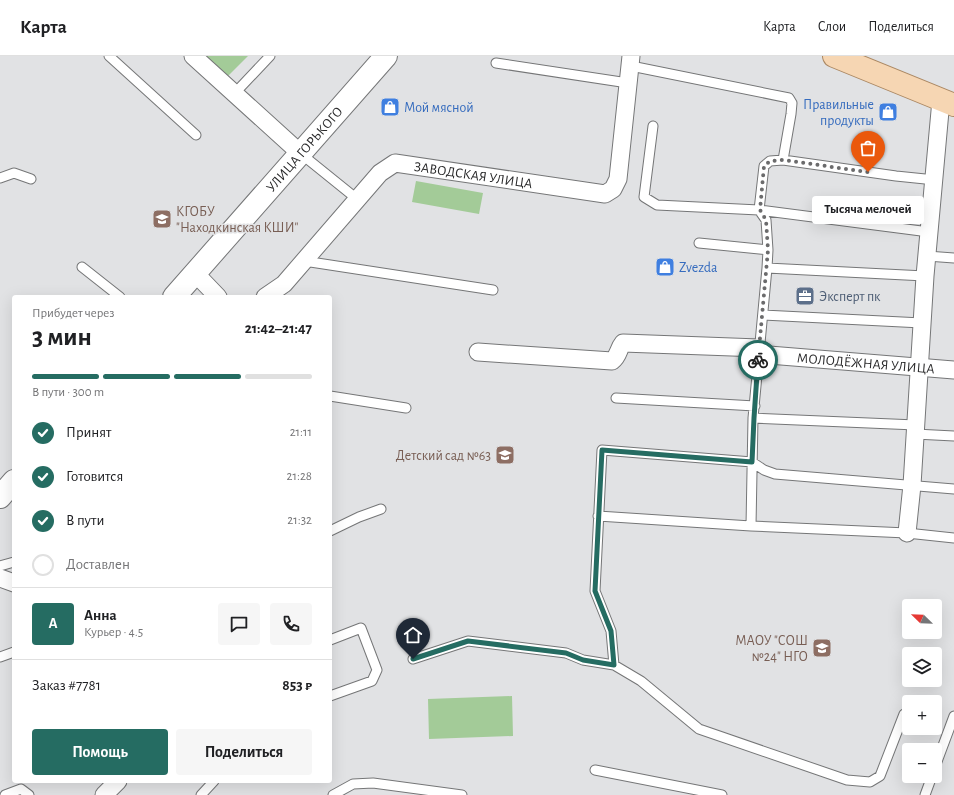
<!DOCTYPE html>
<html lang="ru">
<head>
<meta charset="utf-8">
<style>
	:root { --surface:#fff; --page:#f6f6f6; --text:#202124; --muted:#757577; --line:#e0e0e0; --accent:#256c62 }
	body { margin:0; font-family:"Alegreya Sans",sans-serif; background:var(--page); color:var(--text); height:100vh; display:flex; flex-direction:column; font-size:15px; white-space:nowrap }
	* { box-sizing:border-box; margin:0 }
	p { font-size:13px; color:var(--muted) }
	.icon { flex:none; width:22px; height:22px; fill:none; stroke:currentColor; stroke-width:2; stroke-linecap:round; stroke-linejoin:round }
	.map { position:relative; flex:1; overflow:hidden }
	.sheet { position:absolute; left:12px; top:239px; width:320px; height:488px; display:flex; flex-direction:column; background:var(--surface); border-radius:4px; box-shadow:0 4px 16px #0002 }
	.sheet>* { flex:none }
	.needle { width:26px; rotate:293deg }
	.fabs { position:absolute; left:902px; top:543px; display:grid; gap:8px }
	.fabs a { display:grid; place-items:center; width:40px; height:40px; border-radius:4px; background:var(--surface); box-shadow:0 4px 16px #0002; font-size:20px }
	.pin { position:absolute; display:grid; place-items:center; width:34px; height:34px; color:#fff; margin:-41px -17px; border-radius:50% 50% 50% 0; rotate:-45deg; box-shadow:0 0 4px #0007 }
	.pin .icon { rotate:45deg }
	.courier { position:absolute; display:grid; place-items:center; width:40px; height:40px; margin:-20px; border:3px solid #256c62; border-radius:50%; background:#fff; color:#222; box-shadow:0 1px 5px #0007 }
	.bubble { position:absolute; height:28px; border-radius:4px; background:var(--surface); box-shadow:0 4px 16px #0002; font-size:13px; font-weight:600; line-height:28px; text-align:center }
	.head em { font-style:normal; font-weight:600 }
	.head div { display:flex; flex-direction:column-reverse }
	.head { display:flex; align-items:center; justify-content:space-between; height:68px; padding:0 20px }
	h1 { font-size:26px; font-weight:600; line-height:30px }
	.bar { display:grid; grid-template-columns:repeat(4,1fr); gap:6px 4px; align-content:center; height:48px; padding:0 20px }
	.bar i { height:5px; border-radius:3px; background:var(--line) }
	.bar .current { background:var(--accent) }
	.bar p { grid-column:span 4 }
	.line { display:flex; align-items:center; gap:10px; padding:0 20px; border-top:1px solid var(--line) }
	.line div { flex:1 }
	.round { display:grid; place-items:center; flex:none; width:42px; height:42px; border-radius:4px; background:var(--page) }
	ol { padding:0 20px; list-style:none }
	li { display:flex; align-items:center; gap:12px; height:44px }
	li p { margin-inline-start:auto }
	li .icon { padding:4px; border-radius:50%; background:var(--accent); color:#fff; stroke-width:4 }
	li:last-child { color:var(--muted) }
	li i { width:22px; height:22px; border:2px solid var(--line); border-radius:50% }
	.action { display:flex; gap:8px; margin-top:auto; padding:8px 20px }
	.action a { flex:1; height:46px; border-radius:4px; background:var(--accent); color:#fff; font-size:16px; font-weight:600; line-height:46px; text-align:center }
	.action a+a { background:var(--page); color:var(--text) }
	header { display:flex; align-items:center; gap:24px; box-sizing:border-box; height:56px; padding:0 20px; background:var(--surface); border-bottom:1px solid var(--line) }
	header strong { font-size:19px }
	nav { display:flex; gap:22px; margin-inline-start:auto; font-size:14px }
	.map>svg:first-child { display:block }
	.green { fill:#a3cb98 }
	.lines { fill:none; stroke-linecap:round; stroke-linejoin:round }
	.lane-casing { stroke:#757677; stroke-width:11 }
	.street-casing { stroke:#757677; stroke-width:19 }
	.secondary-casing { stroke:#757677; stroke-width:24 }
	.primary-casing { stroke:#ab8863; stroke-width:24 }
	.lane { stroke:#fff; stroke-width:9 }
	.street { stroke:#fff; stroke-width:17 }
	.secondary { stroke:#fff; stroke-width:22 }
	.primary { stroke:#f6d6b3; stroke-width:22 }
	.done { stroke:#6b6b6c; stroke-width:4; stroke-dasharray:0 7.2 }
	.route { stroke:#256c62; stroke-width:5 }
	.labels { text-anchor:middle; stroke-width:3; stroke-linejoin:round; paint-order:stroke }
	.shop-label { font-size:14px; fill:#366cbe; stroke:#e1e2e4; text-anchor:start }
	.street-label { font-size:14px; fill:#2b2b2c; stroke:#e1e2e4 }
	.education-label { font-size:14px; fill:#785e54; stroke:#e1e2e4; text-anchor:end }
	.service-label { font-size:14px; fill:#4e5e75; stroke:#e1e2e4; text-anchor:start }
</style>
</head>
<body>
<header>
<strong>Карта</strong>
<nav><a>Карта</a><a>Слои</a><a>Поделиться</a></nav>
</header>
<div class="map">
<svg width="954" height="739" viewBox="0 0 954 739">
	<rect width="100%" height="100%" fill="#e1e2e4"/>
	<path class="green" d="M206 0H248L228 20Z
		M416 125 483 137 479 158 412 146Z
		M512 640 513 680 429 683 428 643Z"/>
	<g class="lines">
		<defs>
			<path id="lane" d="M109 0 196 79
				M496 7 628 27
				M631 10 789 42 792 47 791 58 783 104
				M234 38 270 0
				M653 70 644 141 657 149 759 154 764 110 770 105 783 104 896 120 935 124
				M300 97 357 143
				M0 122 14 117 31 123
				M759 154 929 176
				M759 154 766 164 768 194
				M699 187 768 194 767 212 925 220
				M927 200 954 202
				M304 205 493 234
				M82 211 120 241
				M763 259 922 267
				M330 340 406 352
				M616 342 755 350
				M753 362 916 369
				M915 378 954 380
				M598 460 751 470 907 477 954 482
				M751 470 753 362 767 212
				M330 475 359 461 381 453
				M0 510 14 506
				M330 584 361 572 377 614 372 625 330 640
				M0 601 14 596
				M413 603 468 585 566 597 583 604 614 609 641 625 699 673 847 724 870 726 880 720 904 658
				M614 609 611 575 595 535 602 394 752 406 764 414 775 418 954 433
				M935 711 954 660
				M595 714 722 739
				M5 739 21 733 29 739
				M201 739 214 725
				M333 739 353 728 373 727 462 739
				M925 739 932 720"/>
			<g id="street">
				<path d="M193 0 300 97"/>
				<path d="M195 217 218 241"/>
				<path id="s1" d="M265 241 284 228 380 117 395 107 605 138 613 133 618 123 631 0"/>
				<path id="s2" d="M478 296 612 305C619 300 618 293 623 287L759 292 769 299 954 314"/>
				<path d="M907 477 912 429 925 220 941 44"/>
				<path d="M0 522 14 527"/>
				<path d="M104 739 118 725"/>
			</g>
			<g id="secondary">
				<path id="s3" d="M174 241 386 0"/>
				<path d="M0 441 14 425"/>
			</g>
			<path id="primary" d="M834 0 954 49"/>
		</defs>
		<use href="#lane" class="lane-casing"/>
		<use href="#street" class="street-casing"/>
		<use href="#secondary" class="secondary-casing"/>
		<use href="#primary" class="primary-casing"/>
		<use href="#lane" class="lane"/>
		<use href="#street" class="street"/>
		<use href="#secondary" class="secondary"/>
		<use href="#primary" class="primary"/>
	</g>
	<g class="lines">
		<path class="done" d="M758 304 768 194 766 164 760 154 764 110 770 105 783 104 868 116"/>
		<path class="route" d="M413 603 468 585 566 597 583 604 614 609 611 575 595 535 602 394 752 406 754 362 758 304"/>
	</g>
	<defs>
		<symbol id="shop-square" viewBox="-11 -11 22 22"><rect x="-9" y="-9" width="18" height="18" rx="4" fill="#3f7fe0" stroke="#e1e2e4"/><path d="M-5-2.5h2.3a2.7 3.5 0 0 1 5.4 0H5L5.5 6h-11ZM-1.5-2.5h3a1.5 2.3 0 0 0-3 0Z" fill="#fff"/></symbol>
		<symbol id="school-square" viewBox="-11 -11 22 22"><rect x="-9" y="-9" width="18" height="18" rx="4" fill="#8d6e63" stroke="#e1e2e4"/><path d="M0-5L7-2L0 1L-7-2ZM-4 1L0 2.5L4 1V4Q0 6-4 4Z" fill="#fff"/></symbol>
		<symbol id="office-square" viewBox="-11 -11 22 22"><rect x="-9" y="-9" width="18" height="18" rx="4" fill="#5c6f8a" stroke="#e1e2e4"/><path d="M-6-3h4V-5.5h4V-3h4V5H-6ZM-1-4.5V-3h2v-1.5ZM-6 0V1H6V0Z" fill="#fff"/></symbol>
	</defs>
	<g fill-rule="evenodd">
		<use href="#shop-square" x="379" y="40" width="22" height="22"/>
		<use href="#shop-square" x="877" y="45" width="22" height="22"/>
		<use href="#school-square" x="151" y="152" width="22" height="22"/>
		<use href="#shop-square" x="654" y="200" width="22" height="22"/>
		<use href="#office-square" x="794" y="229" width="22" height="22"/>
		<use href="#school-square" x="494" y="388" width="22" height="22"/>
		<use href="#school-square" x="811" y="581" width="22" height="22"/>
	</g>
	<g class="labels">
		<g class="shop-label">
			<text x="874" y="53" text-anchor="end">Правильные<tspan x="874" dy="16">продукты</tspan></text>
			<text x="404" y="56">Мой мясной</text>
			<text x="679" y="216">Zvezda</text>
		</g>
		<g class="street-label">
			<text dy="5" stroke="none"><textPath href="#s3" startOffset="197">УЛИЦА ГОРЬКОГО</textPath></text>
			<text dy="5" stroke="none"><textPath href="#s1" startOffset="267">ЗАВОДСКАЯ УЛИЦА</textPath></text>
			<text dy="5" stroke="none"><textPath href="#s2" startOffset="401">МОЛОДЁЖНАЯ УЛИЦА</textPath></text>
		</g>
		<g class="education-label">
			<text x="176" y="160" text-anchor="start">КГОБУ<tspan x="176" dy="16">"Находкинская КШИ"</tspan></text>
			<text x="491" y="404">Детский сад №63</text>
			<text x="808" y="589">МАОУ "СОШ<tspan x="808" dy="16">№24" НГО</tspan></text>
		</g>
		<g class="service-label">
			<text x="819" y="245">Эксперт пк</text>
		</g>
	</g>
</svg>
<div class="fabs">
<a><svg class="needle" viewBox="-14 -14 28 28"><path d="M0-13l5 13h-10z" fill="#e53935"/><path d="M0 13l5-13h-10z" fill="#757577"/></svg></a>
<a><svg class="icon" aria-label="layers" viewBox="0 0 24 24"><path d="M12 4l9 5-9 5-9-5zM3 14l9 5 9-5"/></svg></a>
<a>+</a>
<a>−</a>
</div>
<div class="pin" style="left:868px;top:116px;background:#ea580c"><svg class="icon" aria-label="bag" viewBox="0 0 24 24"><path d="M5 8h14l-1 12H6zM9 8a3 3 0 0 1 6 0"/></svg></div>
<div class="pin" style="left:413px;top:603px;background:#1f2937"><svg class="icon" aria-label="home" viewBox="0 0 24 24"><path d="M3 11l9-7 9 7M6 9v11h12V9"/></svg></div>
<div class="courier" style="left:758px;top:304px"><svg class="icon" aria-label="bike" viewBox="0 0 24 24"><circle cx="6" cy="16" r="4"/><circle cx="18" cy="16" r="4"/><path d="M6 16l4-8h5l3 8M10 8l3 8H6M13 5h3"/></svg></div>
<div class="bubble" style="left:812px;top:140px;width:112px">Тысяча мелочей</div>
<section class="sheet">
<div class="head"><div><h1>3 мин</h1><p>Прибудет через</p></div><em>21:42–21:47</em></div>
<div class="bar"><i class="current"></i><i class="current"></i><i class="current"></i><i></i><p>В пути · 300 m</p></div>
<ol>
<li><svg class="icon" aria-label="check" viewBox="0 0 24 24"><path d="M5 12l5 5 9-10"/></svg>Принят<p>21:11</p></li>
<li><svg class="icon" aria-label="check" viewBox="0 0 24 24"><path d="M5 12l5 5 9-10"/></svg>Готовится<p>21:28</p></li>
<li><svg class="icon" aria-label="check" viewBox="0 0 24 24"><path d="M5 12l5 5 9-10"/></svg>В пути<p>21:32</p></li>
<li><i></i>Доставлен</li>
</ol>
<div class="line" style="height:72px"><b class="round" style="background:var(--accent);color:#fff">А</b><div><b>Анна</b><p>Курьер · 4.5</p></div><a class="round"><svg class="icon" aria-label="chat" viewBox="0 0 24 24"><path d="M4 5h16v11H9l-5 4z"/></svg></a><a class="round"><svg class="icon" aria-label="phone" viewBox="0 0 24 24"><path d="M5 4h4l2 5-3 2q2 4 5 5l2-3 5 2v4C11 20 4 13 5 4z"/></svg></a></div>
<div class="line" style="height:52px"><div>Заказ #7781</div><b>853 ₽</b></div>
<div class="action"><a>Помощь</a><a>Поделиться</a></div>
</section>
</div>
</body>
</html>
